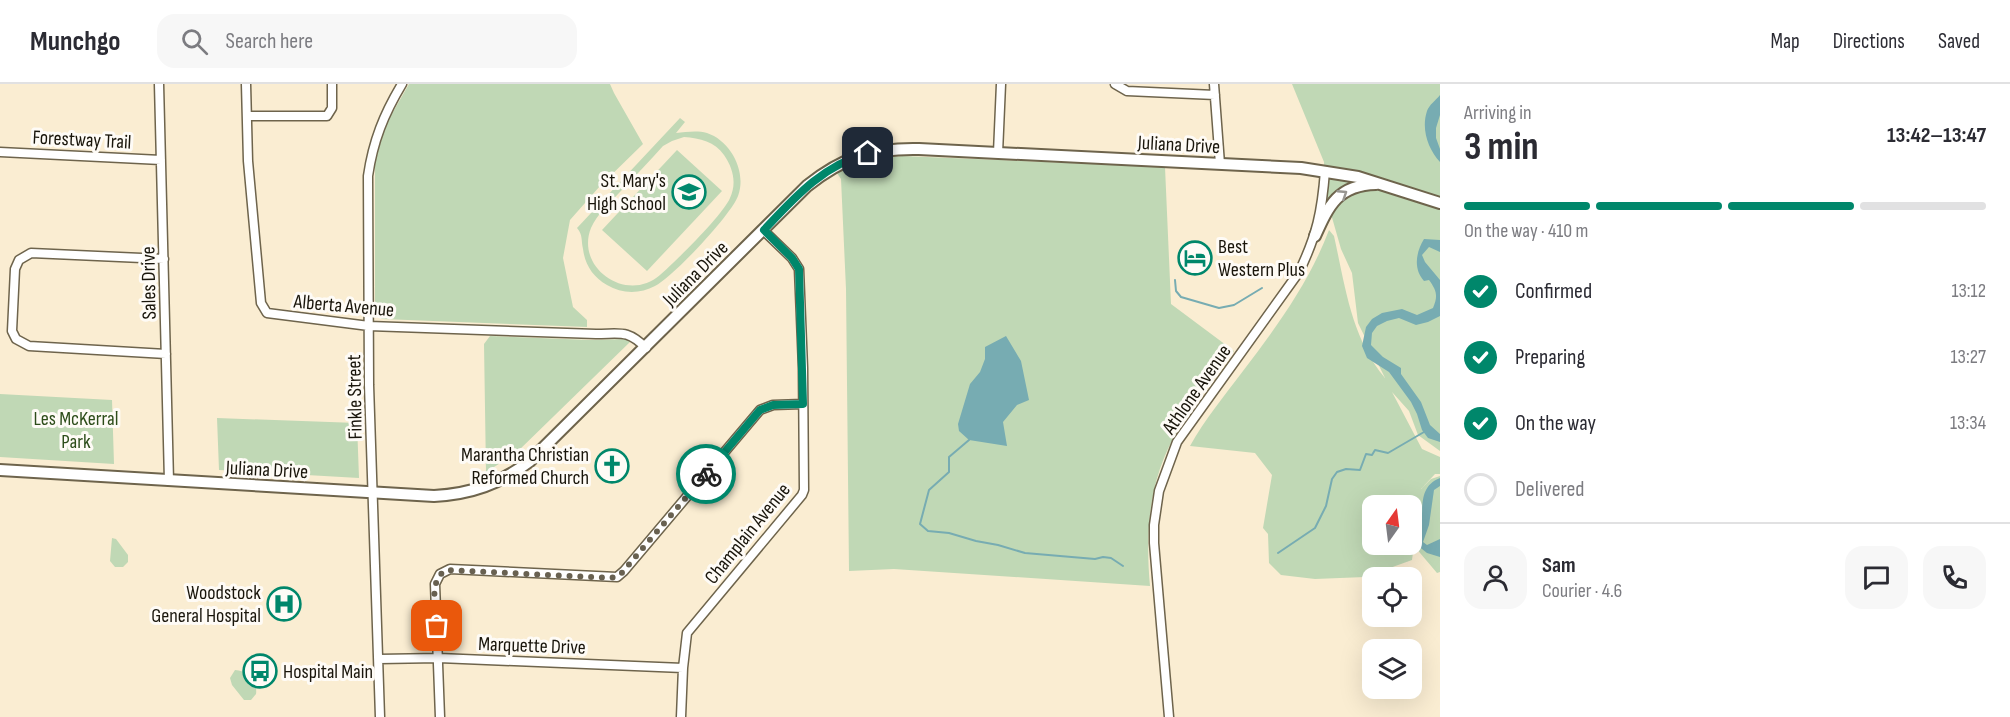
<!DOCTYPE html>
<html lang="en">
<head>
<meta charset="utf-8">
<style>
	:root { --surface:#fff; --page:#f7f7f7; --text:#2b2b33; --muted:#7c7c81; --line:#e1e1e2; --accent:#00876b }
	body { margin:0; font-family:"Sofia Sans Condensed",sans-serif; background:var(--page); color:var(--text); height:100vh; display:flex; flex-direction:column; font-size:22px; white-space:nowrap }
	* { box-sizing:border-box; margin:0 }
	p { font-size:20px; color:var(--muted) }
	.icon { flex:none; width:33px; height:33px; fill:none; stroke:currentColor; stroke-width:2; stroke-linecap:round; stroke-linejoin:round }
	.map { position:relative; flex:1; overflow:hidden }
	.drawer { display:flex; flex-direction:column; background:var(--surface); width:570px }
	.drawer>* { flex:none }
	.needle { width:39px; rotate:14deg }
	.fabs { position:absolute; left:1362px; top:411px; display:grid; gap:12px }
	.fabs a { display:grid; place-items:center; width:60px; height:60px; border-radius:12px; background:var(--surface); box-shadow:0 6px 24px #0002; font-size:30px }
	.pin { position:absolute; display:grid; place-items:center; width:51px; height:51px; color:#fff; margin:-26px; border-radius:12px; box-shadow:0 3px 9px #0006 }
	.courier { position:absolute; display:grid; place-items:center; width:60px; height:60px; margin:-30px; border:4px solid #00876b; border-radius:50%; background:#fff; color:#222; box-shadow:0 2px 8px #0007 }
	.headline em { font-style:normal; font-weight:700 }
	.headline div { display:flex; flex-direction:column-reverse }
	.headline { display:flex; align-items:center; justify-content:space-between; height:102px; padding:0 24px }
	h1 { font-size:39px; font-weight:700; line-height:45px }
	.bar { display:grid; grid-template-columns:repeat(4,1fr); gap:9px 6px; align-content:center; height:72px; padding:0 24px }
	.bar i { height:8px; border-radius:4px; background:var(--line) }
	.bar .current { background:var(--accent) }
	.bar p { grid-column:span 4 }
	.line { display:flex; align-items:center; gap:15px; padding:0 24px; border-top:2px solid var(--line) }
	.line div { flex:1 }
	.round { display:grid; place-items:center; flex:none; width:63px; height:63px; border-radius:18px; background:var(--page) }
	ol { padding:0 24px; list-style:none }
	li { display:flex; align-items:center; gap:18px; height:66px }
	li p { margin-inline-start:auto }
	li .icon { padding:6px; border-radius:50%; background:var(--accent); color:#fff; stroke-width:4 }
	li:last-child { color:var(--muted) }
	li i { width:33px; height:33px; border:3px solid var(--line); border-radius:50% }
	header { display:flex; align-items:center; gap:36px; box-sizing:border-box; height:84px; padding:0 30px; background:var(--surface); border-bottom:2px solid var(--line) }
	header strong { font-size:28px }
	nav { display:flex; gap:33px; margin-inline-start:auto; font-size:21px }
	.search { width:420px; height:54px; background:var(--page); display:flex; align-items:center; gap:15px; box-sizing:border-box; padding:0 21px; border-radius:18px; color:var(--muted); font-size:22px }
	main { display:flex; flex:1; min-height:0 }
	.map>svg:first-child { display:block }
	.green { fill:#c0d8b5; fill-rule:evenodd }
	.water { fill:#77acb2 }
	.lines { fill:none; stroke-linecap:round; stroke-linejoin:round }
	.stream { stroke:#77acb2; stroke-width:2 }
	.minor-casing { stroke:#6e644c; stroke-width:11 }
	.tertiary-casing { stroke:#6e644c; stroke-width:14 }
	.minor { stroke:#fff; stroke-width:8 }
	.tertiary { stroke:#fff; stroke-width:10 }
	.oneway { stroke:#989691 }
	.done { stroke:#686151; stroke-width:6; stroke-dasharray:0 10.8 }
	.route { stroke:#00876b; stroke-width:8 }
	.labels { text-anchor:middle; stroke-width:6; stroke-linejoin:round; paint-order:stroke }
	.street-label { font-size:20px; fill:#19150b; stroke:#fefbf6 }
	.poi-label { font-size:20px; fill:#19150b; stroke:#fefbf6; text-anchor:end }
	.park-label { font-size:20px; fill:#2d4d1a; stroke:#fefbf6 }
</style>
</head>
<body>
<header>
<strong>Munchgo</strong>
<div class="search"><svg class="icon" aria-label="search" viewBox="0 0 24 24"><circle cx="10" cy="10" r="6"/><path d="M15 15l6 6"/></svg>Search here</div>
<nav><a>Map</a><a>Directions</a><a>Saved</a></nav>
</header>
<main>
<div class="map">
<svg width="1440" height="633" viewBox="0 0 1440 633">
	<rect width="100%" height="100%" fill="#faedd2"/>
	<path class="green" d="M409 0H610L614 9 643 60 600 102 570 136 563 174 573 223 587 236V243L382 235 378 232 375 224V78L386 40Z
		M1292 0H1440V367L1418 351 1409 327 1392 308 1422 365 1440 373V390H1435L1421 405 1431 395 1440 392V488L1437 489 1415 463 1418 430 1412 476 1365 493 1315 495 1281 491 1269 479 1268 450 1263 444 1272 391 1255 369 1190 362C1205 335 1225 311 1243 287 1276 244 1310 197 1329 146L1334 152C1345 201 1351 254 1385 294L1358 239 1352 189 1341 165 1325 109 1324 78ZM1372 422H1412V460H1372Z
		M680 34 685 38 676 49C686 48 697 46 707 49 731 57 747 88 738 112 731 131 673 193 655 202 640 210 622 210 607 201 593 193 585 181 583 165 581 156 583 151 577 144ZM684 53C700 54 715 58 724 71 733 84 737 99 730 114 723 131 675 178 660 191 627 220 575 184 591 144 597 130 609 120 619 109 634 93 649 78 663 62L672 57Z
		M677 66 722 107 647 187 602 146Z
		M902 72 1165 83 1171 220 1234 267C1215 293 1194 318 1178 346 1149 394 1145 447 1150 502L894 485 849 487 846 205 841 95 837 89 868 76Z
		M490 252 590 256 626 255 631 257 515 370 486 388 484 260Z
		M0 310 112 316 114 380 0 373Z
		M217 334 357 339 359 394 219 386Z
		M112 454 116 455 128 471V478L123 483H115L110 477Z
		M235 586C247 586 258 598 256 610L251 616H244L232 601 230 594Z"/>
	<path class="water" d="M1440 11V31L1436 44V54L1440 65V78C1428 65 1421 45 1427 27 1429 21 1436 16 1440 11Z
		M1424 155 1440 156V168L1429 163 1422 171 1425 178 1440 196V232L1428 238 1416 241 1399 234 1387 237 1377 242 1372 249 1371 261 1383 273 1401 284V290L1421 318 1430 341 1440 350V358L1428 354 1422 346 1417 330 1411 318 1389 288 1367 274 1362 262 1366 243 1372 235 1382 229 1402 225 1417 231 1433 224C1438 212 1437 207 1429 196L1424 197C1413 185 1416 168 1424 155Z
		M1006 252 1021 277 1029 316 1017 321 1003 338 1007 362 969 356 959 347 958 340 970 300 980 288 985 275V263Z
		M1440 394V402L1434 406 1429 441 1423 458 1427 461 1440 455V473L1427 469 1417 461C1417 456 1420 451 1421 446 1424 426 1417 403 1440 394Z"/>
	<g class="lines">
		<path class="stream" d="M1175 196 1176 207 1181 213 1219 224 1234 221 1262 204
			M969 356 949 373V388L929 406 920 440 928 447 949 449 976 457 998 461 1025 469 1095 475 1103 473 1111 474 1123 482
			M1278 469 1315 444 1326 422 1332 395 1337 388 1346 385 1360 386 1366 370 1372 371 1375 366 1388 369 1424 348"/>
		<defs>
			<path id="minor" d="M159 0 169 397
				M246 0 248 77 261 219 267 229 369 242 596 250C620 250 627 245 646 264
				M1115 0 1127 7 1215 11
				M1214 0 1220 80
				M247 32H327L332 24V0
				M0 68 161 76
				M998 69 1001 0
				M164 175 31 169 19 176 15 185 12 247 16 255 29 262 166 270
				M379 575 439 574 683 584
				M380 633 369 301 368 92C373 57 384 30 402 0
				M440 633 435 500 440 490 450 485 617 493 624 487 760 326 773 321 803 320
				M681 633 683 584 687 549 802 411 804 406 803 284 799 185 792 174 763 146
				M1169 633 1154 459V441L1159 407 1177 358 1299 188C1317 151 1322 127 1325 87"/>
			<path id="tertiary" d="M1315 152C1329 121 1338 101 1376 100
				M0 386 434 412C471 410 500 400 530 377L807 102C843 73 873 64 919 65L1301 84 1358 93 1440 119"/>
		</defs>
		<use href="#minor" class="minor-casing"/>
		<use href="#tertiary" class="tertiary-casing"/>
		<use href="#minor" class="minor"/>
		<use href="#tertiary" class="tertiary"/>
	</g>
	<defs><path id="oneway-chevron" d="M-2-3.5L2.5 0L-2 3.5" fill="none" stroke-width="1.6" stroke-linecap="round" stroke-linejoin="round" transform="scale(1.5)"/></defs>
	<use class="oneway" href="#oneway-chevron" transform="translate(1343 110) rotate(-33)"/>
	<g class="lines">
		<path class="done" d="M437 542C436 524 428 497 446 486L611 494 620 491 706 390"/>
		<path class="route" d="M706 390 760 326 773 321 803 320 799 185 792 174 764 146C794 114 823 81 868 69"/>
	</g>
	<defs>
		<symbol id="school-ring" viewBox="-11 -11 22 22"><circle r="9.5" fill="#fefbf6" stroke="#00876b" stroke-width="1.5"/><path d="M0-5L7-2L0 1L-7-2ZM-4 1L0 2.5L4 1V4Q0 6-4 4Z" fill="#00876b"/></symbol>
		<symbol id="hotel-ring" viewBox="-11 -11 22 22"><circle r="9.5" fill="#fefbf6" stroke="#00876b" stroke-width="1.5"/><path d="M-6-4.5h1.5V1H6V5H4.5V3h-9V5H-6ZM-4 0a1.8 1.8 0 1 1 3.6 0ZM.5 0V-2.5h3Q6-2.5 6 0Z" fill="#00876b"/></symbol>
		<symbol id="church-ring" viewBox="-11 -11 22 22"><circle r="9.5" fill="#fefbf6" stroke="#00876b" stroke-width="1.5"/><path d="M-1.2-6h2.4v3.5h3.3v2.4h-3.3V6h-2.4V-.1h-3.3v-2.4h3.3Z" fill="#00876b"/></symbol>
		<symbol id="hospital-ring" viewBox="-11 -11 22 22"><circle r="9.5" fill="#fefbf6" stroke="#00876b" stroke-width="1.5"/><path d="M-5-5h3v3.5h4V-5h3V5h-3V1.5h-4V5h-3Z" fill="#00876b"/></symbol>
		<symbol id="bus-ring" viewBox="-11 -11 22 22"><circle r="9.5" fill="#fefbf6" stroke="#00876b" stroke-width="1.5"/><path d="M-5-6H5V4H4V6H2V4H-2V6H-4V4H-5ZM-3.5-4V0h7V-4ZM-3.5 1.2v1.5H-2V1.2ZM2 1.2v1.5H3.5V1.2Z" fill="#00876b"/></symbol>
	</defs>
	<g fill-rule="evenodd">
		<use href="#school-ring" x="670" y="89" width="38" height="38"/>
		<use href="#hotel-ring" x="1176" y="155" width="38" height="38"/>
		<use href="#church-ring" x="593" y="363" width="38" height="38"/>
		<use href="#hospital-ring" x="265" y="501" width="38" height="38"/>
		<use href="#bus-ring" x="241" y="568" width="38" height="38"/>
	</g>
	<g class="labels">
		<g class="street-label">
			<text transform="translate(82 55) rotate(3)" y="7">Forestway Trail</text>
			<text transform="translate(1179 60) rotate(3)" y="7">Juliana Drive</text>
			<text transform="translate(695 189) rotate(-45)" y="7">Juliana Drive</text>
			<text transform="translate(148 199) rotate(-91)" y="7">Sales Drive</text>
			<text transform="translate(344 221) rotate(5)" y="7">Alberta Avenue</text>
			<text transform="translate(1196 305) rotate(-55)" y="7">Athlone Avenue</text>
			<text transform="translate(354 313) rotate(-91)" y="7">Finkle Street</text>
			<text transform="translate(267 385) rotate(3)" y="7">Juliana Drive</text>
			<text transform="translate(747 449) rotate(-51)" y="7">Champlain Avenue</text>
			<text transform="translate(532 561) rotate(2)" y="7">Marquette Drive</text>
		</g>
		<g class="poi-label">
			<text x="666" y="103">St. Mary's<tspan x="666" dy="23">High School</tspan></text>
			<text x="1218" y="169" text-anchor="start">Best<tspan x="1218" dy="23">Western Plus</tspan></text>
			<text x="589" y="377">Marantha Christian<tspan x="589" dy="23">Reformed Church</tspan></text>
			<text x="261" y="515">Woodstock<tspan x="261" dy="23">General Hospital</tspan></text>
			<text x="283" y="594" text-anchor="start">Hospital Main</text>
		</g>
		<g class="park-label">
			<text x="76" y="341">Les McKerral<tspan x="76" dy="23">Park</tspan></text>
		</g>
	</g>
</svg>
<div class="fabs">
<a><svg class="needle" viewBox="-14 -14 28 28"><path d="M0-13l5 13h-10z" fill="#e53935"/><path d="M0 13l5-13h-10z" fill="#7c7c81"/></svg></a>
<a><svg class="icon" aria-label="locate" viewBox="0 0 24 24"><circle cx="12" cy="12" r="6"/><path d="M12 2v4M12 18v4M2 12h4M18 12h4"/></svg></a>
<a><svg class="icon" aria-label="layers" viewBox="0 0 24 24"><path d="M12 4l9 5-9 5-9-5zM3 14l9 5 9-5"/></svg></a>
</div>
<div class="pin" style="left:437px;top:542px;background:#ea580c"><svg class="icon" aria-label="bag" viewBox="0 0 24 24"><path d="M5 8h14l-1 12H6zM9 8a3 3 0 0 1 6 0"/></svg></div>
<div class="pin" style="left:868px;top:69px;background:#1f2937"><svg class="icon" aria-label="home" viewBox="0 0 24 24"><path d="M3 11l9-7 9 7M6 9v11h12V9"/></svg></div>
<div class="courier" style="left:706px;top:390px"><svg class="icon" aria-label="bike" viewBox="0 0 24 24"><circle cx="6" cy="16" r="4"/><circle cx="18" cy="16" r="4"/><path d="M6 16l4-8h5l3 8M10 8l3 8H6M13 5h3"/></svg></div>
</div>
<section class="drawer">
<div class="headline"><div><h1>3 min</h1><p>Arriving in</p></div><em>13:42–13:47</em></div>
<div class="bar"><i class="current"></i><i class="current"></i><i class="current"></i><i></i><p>On the way · 410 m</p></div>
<ol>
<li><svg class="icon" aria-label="check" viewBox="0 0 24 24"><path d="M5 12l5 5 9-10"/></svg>Confirmed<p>13:12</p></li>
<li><svg class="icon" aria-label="check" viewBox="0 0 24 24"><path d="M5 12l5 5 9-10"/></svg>Preparing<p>13:27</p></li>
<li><svg class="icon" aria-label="check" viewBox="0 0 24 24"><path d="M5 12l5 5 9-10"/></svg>On the way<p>13:34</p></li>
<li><i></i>Delivered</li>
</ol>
<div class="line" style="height:108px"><a class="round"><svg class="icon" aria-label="person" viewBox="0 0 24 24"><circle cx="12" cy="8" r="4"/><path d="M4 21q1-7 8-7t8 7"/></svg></a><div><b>Sam</b><p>Courier · 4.6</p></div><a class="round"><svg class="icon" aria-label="chat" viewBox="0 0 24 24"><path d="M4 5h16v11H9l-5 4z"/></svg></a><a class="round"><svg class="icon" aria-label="phone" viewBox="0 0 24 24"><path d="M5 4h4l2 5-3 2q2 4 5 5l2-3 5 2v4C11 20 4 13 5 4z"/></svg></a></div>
</section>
</main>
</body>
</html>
